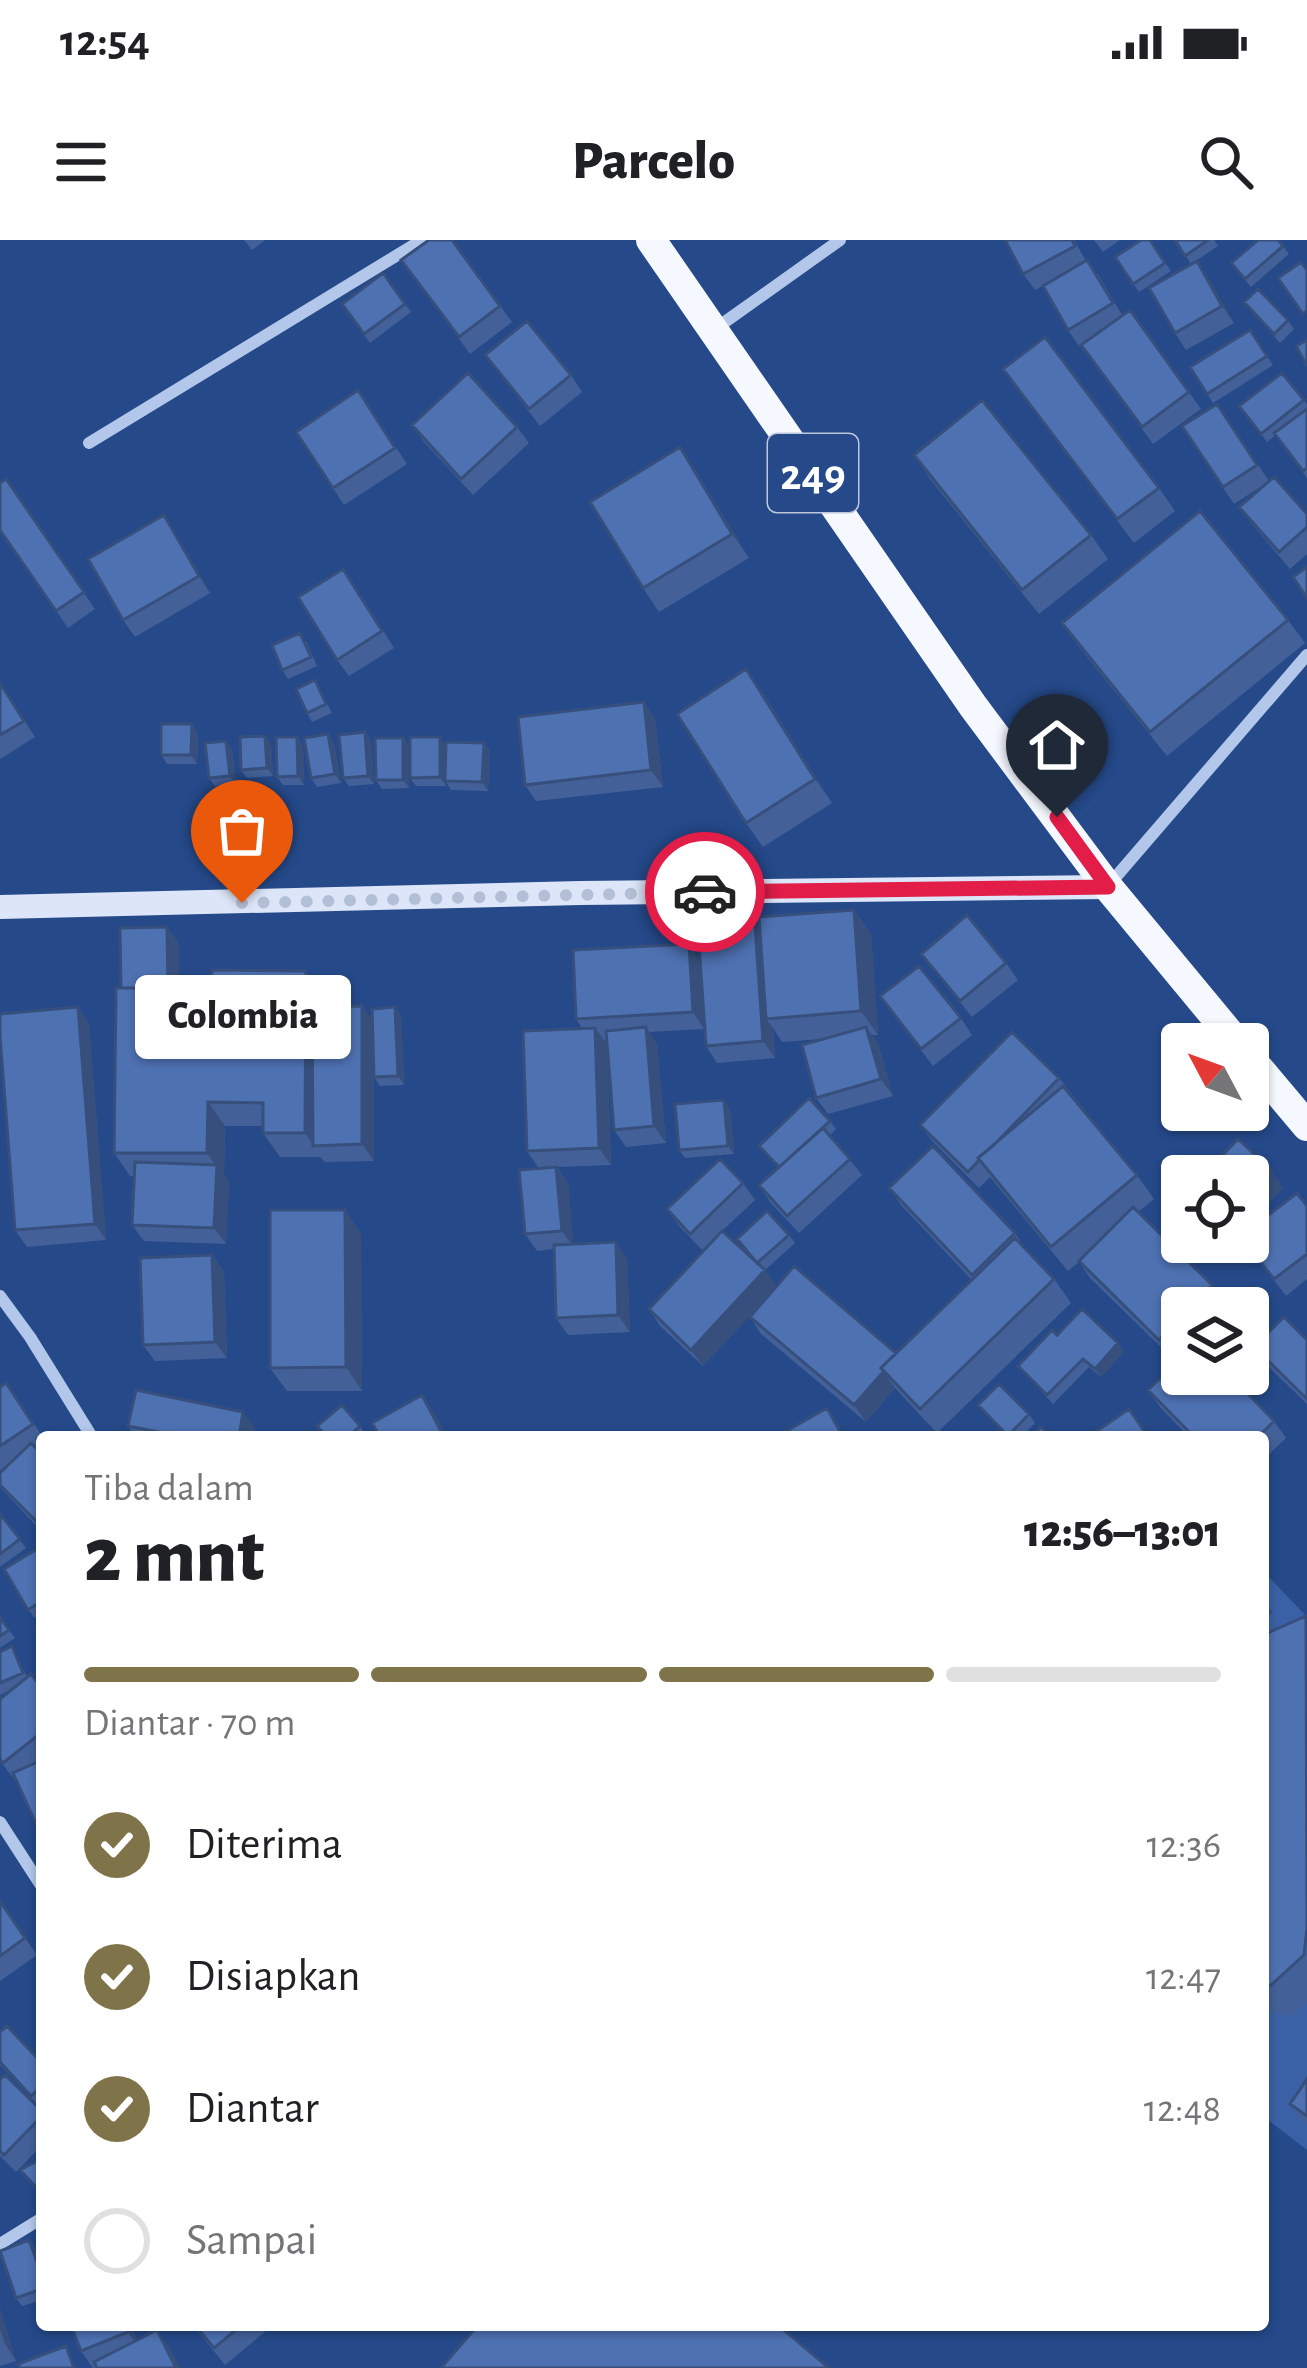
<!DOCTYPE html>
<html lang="id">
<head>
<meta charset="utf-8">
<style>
	:root { --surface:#fff; --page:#f6f6f6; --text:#202124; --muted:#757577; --line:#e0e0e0; --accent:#7f7449 }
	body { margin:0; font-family:"Alegreya Sans",sans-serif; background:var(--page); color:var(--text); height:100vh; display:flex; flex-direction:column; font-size:45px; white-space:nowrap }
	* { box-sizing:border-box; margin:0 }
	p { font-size:39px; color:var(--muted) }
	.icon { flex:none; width:66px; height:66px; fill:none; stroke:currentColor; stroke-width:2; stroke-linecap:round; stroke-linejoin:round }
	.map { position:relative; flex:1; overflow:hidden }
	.drawer { position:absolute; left:36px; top:1191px; width:1233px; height:900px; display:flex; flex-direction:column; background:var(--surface); border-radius:12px; box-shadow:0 3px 9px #0004 }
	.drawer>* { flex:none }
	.needle { width:78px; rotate:311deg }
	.buttons { position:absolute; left:1161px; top:783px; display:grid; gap:24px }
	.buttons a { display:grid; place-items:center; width:108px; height:108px; border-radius:12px; background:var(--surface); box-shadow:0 3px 9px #0004; font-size:60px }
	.pin { position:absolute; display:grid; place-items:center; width:102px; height:102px; color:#fff; margin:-123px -51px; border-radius:50% 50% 50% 0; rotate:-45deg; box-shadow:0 0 12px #0007 }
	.pin .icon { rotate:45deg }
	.courier { position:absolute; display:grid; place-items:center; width:120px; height:120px; margin:-60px; border:9px solid #e11d48; border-radius:50%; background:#fff; color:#222; box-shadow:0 3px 15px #0007 }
	.bubble { position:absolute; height:84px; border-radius:12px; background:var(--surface); box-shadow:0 3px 9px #0004; font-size:39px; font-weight:800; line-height:84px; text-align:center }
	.head em { font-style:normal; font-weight:800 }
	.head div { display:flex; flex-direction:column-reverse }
	.head { display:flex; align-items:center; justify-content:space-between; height:204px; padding:0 48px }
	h1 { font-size:78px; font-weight:800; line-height:90px }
	.bar { display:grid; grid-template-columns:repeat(4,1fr); gap:18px 12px; align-content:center; height:144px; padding:0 48px }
	.bar i { height:15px; border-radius:9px; background:var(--line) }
	.bar .selected { background:var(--accent) }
	.bar p { grid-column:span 4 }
	ol { padding:0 48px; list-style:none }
	li { display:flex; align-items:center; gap:36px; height:132px }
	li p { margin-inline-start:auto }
	li .icon { padding:12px; border-radius:50%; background:var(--accent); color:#fff; stroke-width:4 }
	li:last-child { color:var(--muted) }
	li i { width:66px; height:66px; border:6px solid var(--line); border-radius:50% }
	.status { display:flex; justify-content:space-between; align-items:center; height:84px; padding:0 60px; background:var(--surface); direction:ltr }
	.status svg { height:33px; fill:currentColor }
	header { display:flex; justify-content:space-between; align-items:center; height:156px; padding:0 48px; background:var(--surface); font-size:54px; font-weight:800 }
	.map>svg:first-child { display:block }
	.green { fill:#3a61a6 }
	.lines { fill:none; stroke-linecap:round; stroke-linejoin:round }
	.minor { stroke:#b2c7ea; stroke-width:12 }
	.secondary { stroke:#dde6f8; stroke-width:24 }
	.primary { stroke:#f5f8fe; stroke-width:30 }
	.wall { fill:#436198 }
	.shaded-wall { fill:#374f7c }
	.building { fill:#4e71b1; stroke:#374f7c; stroke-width:3 }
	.done { stroke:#b3bfd6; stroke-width:12; stroke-dasharray:0 21.6 }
	.route { stroke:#e11d48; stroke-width:15 }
	.labels { text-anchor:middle; stroke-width:10; stroke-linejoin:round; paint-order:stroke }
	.shield { fill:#254989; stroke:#bec8dc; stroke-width:3 }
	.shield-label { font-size:45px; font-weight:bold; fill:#fff }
</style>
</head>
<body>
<div class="status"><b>12:54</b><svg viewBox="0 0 49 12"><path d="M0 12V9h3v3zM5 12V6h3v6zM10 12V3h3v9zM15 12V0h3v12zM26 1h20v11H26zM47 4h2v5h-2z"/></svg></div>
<header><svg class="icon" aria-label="menu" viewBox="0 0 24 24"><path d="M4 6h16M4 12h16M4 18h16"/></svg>Parcelo<svg class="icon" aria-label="search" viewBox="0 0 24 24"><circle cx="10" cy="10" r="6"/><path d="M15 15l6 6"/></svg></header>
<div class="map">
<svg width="1307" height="2128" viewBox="0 0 1307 2128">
	<rect width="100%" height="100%" fill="#254989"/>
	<path class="green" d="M1263 1331 1307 1377V1910L1263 1876Z"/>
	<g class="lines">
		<path class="minor" d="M715 89 840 0
			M89 203 422 0
			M1108 646 1307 415
			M0 1056 30 1097 92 1197
			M0 1582 42 1647
			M0 2004 42 1978"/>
		<path class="secondary" d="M0 667 581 653 1108 647"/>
		<path class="primary" d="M651 0 973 466 1108 647 1238 804
			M1248 816 1307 886"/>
	</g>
	<path class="wall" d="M244 0H265L252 10Z
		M452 0 512 82 470 114 401 20Z
		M1005 0H1074L1086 21 1099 36 1122 75 1130 70 1201 169 1153 204 1093 122 1083 104 1079 106 1068 90 1043 46 1035 50 1023 34Z
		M1094 0H1120L1103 12Z
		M1150 0 1171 31 1139 52 1115 17Z
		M1175 0H1214L1218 6 1191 24Z
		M1278 0 1289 14 1251 47 1231 23Z
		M1197 21 1234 83 1186 110 1175 93Z
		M383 33 411 72 370 103 342 64Z
		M1244 62 1288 80 1294 89 1280 103Z
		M1250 90 1273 125 1213 163 1190 127Z
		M485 115 571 135 582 152 540 186Z
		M1003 129 1159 248 1175 271 1134 303Z
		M358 150 407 224 344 265 296 192Z
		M1304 160 1307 165V238L1276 195 1267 202 1239 166Z
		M1217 164 1269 241 1307 274V314L1290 329 1251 283 1239 267 1268 242 1234 264 1182 186Z
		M412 185 517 187 529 203 473 255 424 202Z
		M914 215 1091 295 1108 319 1039 374 930 239Z
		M696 231 749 318 659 372 643 348Z
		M6 239 95 369 68 388 0 290Z
		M175 292 210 353 135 397 123 380Z
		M355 346 394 408 349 436 337 420Z
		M1288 380 1305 403 1167 516 1079 407 1062 383Z
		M306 401 317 426 288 439 282 430Z
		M315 440 332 473 312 482 307 473Z
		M0 442 35 497 0 519Z
		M763 453 832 563 763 607 746 583Z
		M644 462 655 479 663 547 536 561 525 545Z
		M365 492 371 501 374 544 349 546 343 538Z
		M198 493 197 524H167L161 515Z
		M265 496 271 504 273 536 247 538 241 530Z
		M297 497 303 506 304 545H283L277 537Z
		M440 497 445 505 484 503 490 512 488 551 451 550 446 542V546H416L410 538Z
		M403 498 409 506V548L382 549 376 540Z
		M226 501 232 510 236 544 215 546 209 538Z
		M334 503 341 543 317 547 311 538Z
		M854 670 871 694 878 795H872L878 803 893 856 828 874 816 858 821 799 782 802 773 788 775 818 717 823 706 806 704 789 649 792 657 804 666 903 626 907 614 890 607 804 611 925 557 927 568 943 573 1004 627 1019 630 1092 568 1095 556 1078 554 1009 537 1011 525 994 553 927H538L527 911 582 788 576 779 700 719 755 686 760 694Z
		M167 687 179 704V748H211L306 731 323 754V767L362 766 372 781 395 767 401 776 404 845 380 846 374 837V821V921L325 922 320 917H280L263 893V886H225L224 934 229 941 226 1004 144 1001 132 985 134 936H130L114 913 121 748Z
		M921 714 1006 723 1018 740 972 777Z
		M880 756 961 778 972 795 933 826Z
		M78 767 89 784 106 1000 27 1007 15 990Z
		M1059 838 1137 935 1154 959 1138 972 1212 1045 1224 1062 1218 1068H1182V1105L1170 1116 1090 1038 1079 1022 1068 1031 990 937 979 948 932 901 920 885Z
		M730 869 734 914 685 918 679 910Z
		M830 881 836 889 830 895 862 935 799 993 770 962 759 945 778 928 759 906Z
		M743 943 755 960 722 991 753 1019 737 999 789 995 795 1003 765 1030 776 1046 896 1113 972 1040 901 965 889 948 1015 993 1026 1010 1054 1039 1071 1063 937 1193 895 1148 866 1182 761 1094 750 1077 761 1064 703 1126 660 1086 649 1069 720 993 702 1010 679 986 667 969Z
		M1307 966V1039L1286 1056 1245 1002Z
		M345 970 361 994 362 1151H287L270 1128Z
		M212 1015 224 1032 227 1118 155 1121 143 1105Z
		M1057 1095 1118 1103 1124 1112 1101 1137 1089 1127 1053 1164 1018 1126Z
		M1307 1100V1164L1265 1123 1254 1107Z
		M6 1143 43 1197 42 1202 35 1207 42 1214V1292L0 1247V1233L9 1224 0 1230V1147Z
		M1148 1150 1274 1181 1286 1198 1263 1220V1197H1189L1160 1167Z
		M978 1165 1029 1174 1035 1183 1021 1197H1007Z
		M128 1186 255 1188 253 1197H135Z
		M317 1186H360L366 1195 364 1197H325Z
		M0 1274 26 1308 0 1327Z
		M42 1306V1373L34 1378 4 1329Z
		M1306 1376 1307 1762 1291 1776 1273 1773 1263 1767V1395Z
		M0 1377 15 1398 0 1408Z
		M12 1406 27 1437 42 1448V1518L15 1540 0 1521V1460L14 1448 0 1455V1412Z
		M0 1661 37 1715 0 1741Z
		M0 1792 42 1823V1860L37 1864 0 1825Z
		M0 1839 42 1871V1905L16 1932 0 1916Z
		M1307 1839V1884L1301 1881 1290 1864Z
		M35 2008 42 2027V2060L22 2066 16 2058Z
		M0 2069 16 2121 0 2126Z
		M71 2085H130L137 2101 169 2107 180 2128H93L81 2111Z
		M193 2085H273L225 2125Z"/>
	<path class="shaded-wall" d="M1197 21 1209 38 1234 83 1222 66Z
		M680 207 696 231 749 318 732 294Z
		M164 275 175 292 210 353 199 336Z
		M746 429 763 453 832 563 815 539Z
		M644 462 655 479 663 547 651 530Z
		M192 484 198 493 197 524 191 515Z
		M365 492 371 501 374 544 368 536Z
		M328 494 334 503 341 543 335 534Z
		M265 496 271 504 273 536 267 528Z
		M297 497 303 506 304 545 298 536Z
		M440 497 445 505 446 546 440 537Z
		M403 498 409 506V548L403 540Z
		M226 501 232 510 236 544 230 536Z
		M484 503 490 512 488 551 482 542Z
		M854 670 871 694 878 795 861 771Z
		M755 686 766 702V779L773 788 775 818 763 801Z
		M167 687 179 704V765L168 748Z
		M689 704 701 721 704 789 693 772Z
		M306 731 323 754 322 906H314L305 893Z
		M362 766 374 782V921L362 904Z
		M78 767 89 784 106 1000 95 984Z
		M395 767 401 776 404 845 398 836Z
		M646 787 657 804 666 903 654 886Z
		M866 787 878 803 893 856 881 839Z
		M595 788 607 804 611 925 599 908Z
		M724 860 730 869 734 914 728 906Z
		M208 862 225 886 224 934 229 941 226 1004 214 988 217 928 207 913Z
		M556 927 568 943 574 1008 562 991Z
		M1272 931 1283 948 1248 986V957Z
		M345 970 361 994 362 1151 346 1127Z
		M616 1002 627 1019 630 1092 618 1075Z
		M212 1015 224 1032 227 1118 215 1102Z
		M765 1030 777 1047 703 1126 691 1110Z
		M1118 1103 1124 1112 1101 1137 1095 1129Z
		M883 1131 895 1148 866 1182 854 1165Z
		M422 1155 434 1172 447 1197H444Z
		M243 1172 255 1188 253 1197H239Z
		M1266 1363 1272 1372 1263 1383V1367Z
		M29 2000 35 2008 42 2027V2035Z
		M0 2069 16 2121 5 2104 0 2089Z
		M125 2085H130L140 2109 128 2092Z
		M157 2090 169 2107 180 2128H176Z"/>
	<path class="building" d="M429 0H452L500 66 459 97 401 20Z
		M1005 0H1072L1075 6 1023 34Z
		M1141 0H1150L1165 23 1133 44 1115 17Z
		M1175 0H1208L1185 16Z
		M1258 0H1278L1283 6 1245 39 1231 23Z
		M1087 20 1113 63 1068 90 1043 46Z
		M1197 21 1222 66 1175 93 1149 48Z
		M1301 22 1307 30V70L1303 74 1278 38Z
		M383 33 405 64 364 94 342 64Z
		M1258 49 1288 80 1274 94 1244 62Z
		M1130 70 1189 152 1142 187 1081 105Z
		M527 81 571 135 529 169 485 115Z
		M1250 90 1267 116 1207 154 1190 127Z
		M1045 97 1159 248 1117 279 1003 129Z
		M1307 100V126L1296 106Z
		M468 133 517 187 461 239 412 185Z
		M1282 133 1304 160 1261 194 1239 166Z
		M358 150 395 208 333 248 296 192Z
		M982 160 1091 295 1022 350 914 215Z
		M1217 164 1257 225 1223 247 1182 186Z
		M1307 169V228L1303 231 1274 193Z
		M680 207 732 294 643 348 590 262Z
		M1274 237 1307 274V287L1279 312 1239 267Z
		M6 239 84 352 56 371 0 290V243Z
		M1200 271 1288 380 1150 492 1062 383Z
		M164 275 199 336 123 380 88 319Z
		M1307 327V358L1293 337Z
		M343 329 382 391 337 420 298 357Z
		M300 393 311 417 282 430 272 405Z
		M746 429 815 539 746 583 677 474Z
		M315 440 326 464 307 473 296 449Z
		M0 443 24 481 0 495Z
		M644 462 651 530 525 545 518 477Z
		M161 484H192L191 515H161Z
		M365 492 368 536 343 538 339 495Z
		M328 494 335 534 311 538 304 498Z
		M265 496 267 528 241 530 240 497Z
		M276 497H297L298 536 277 537Z
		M410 497H440V537L410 538Z
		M375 498H403V540H376Z
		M226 501 230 536 209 538 205 503Z
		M446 502 484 503 482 542 445 541Z
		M854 670 861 771 766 779 759 677Z
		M967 675 1006 723 960 761 921 714Z
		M755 686 763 801 706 806 698 690Z
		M167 687 168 748H121L120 688Z
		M689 704 693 772 576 779 573 710Z
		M919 726 961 778 921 809 880 756Z
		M212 730 306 731 305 893H263V863L208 862 207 913H114L116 748H211Z
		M362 766V904L313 906 312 767Z
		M78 767 95 984 15 990 0 796V774Z
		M395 767 398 836 374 837 372 769Z
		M646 787 654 886 614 890 606 791Z
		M866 787 881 839 816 858 802 805Z
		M595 788 599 908 527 911 523 791Z
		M1012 792 1059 838 993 906 978 918 979 920 968 932 920 885Z
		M1063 846 1137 935 1051 1007 978 918Z
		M809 858 830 881 779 927 759 906Z
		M724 860 728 906 679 910 675 864Z
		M823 888 850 919 787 976 759 945Z
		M1238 899 1272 931 1248 957V936H1203Z
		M933 906 1015 993 972 1035 889 948Z
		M720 919 743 943 690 994 667 969Z
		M135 922 217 925 214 988 132 985Z
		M556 927 562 991 525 994 519 930Z
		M1297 953 1307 966V1014L1274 1039 1245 1002H1248V991Z
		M1133 967 1212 1045 1190 1068H1182V1076L1159 1100 1079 1021Z
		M270 970H345L346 1127 270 1128Z
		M767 971 789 995 757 1023 737 999Z
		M722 991 765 1030 691 1110 649 1069Z
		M1015 998 1054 1039 920 1169 881 1128Z
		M616 1002 618 1075 556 1078 554 1005Z
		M212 1015 215 1102 143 1105 140 1018Z
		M794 1026 896 1113 881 1128 884 1131 854 1165 750 1077Z
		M1082 1069 1118 1103 1095 1129 1083 1119 1047 1155 1018 1126 1052 1090 1057 1095Z
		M1284 1077 1307 1100V1159L1254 1107Z
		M1182 1118V1134H1229L1274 1181 1258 1197H1194L1148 1150Z
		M6 1143 33 1184 0 1206V1147Z
		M999 1144 1029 1174 1008 1196 978 1165Z
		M136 1150 243 1172 239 1197H184L128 1186Z
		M422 1155 444 1197H380L372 1183Z
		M342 1165 360 1186 348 1197H327L317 1186Z
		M827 1168 843 1197H776Z
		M1129 1169 1148 1197H1093L1091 1195Z
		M1041 1187 1051 1197H1031Z
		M31 1203 42 1214V1287L0 1245V1233Z
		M0 1274 20 1299 0 1314Z
		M42 1306V1361L28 1370 4 1329Z
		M1306 1376 1307 1688 1304 1715 1270 1746 1263 1745V1395Z
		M0 1377 9 1390 0 1396Z
		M42 1385V1400L36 1388Z
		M12 1406 23 1433 0 1443V1412Z
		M31 1434 42 1448V1492L3 1523 0 1519V1459Z
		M42 1520V1597L13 1533Z
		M0 1661 25 1698 0 1716Z
		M7 1786 42 1823V1846L31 1856 0 1822V1792Z
		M5 1835 42 1871V1876L4 1915 0 1911V1839Z
		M1307 1839V1876L1290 1864Z
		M41 1919 42 1949 39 1950 20 1930Z
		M29 2000 42 2035V2049L16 2058 0 2011Z
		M71 2085H125L128 2092 81 2111Z
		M195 2085H242L214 2108Z
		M478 2085H778L829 2128H441Z
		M157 2090 176 2128H97L94 2122Z
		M66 2106 74 2128H20L18 2124Z"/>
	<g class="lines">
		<path class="done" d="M242 663 705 652"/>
		<path class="route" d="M705 652 1108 647 1057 577"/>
	</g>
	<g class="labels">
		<rect class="shield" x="768" y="194" width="90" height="78" rx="9"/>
		<g class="shield-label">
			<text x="813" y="249">249</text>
		</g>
	</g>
</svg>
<div class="buttons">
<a><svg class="needle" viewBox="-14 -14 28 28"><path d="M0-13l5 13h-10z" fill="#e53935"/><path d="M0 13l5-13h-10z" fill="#757577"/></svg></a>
<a><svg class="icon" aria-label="locate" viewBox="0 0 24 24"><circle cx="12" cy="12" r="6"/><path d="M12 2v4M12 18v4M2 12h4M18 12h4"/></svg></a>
<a><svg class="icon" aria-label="layers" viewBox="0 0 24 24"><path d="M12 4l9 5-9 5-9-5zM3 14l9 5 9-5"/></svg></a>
</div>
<div class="pin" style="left:242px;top:663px;background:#ea580c"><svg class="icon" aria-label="bag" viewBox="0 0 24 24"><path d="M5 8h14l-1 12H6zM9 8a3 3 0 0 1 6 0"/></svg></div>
<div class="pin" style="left:1057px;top:577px;background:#1f2937"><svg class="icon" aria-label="home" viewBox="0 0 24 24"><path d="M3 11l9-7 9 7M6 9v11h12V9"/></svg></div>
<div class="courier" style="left:705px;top:652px"><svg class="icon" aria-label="car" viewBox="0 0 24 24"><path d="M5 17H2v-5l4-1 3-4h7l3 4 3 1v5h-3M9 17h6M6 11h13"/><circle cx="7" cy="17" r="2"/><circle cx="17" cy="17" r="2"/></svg></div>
<div class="bubble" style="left:135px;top:735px;width:216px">Colombia</div>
<section class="drawer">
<div class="head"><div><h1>2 mnt</h1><p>Tiba dalam</p></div><em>12:56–13:01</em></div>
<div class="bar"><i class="selected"></i><i class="selected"></i><i class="selected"></i><i></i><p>Diantar · 70 m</p></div>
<ol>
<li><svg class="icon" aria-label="check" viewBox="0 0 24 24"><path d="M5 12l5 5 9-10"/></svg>Diterima<p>12:36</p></li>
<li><svg class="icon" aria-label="check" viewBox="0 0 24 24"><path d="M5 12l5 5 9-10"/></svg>Disiapkan<p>12:47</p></li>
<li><svg class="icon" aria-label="check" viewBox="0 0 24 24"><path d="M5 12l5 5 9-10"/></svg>Diantar<p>12:48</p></li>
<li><i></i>Sampai</li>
</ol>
</section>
</div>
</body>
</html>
